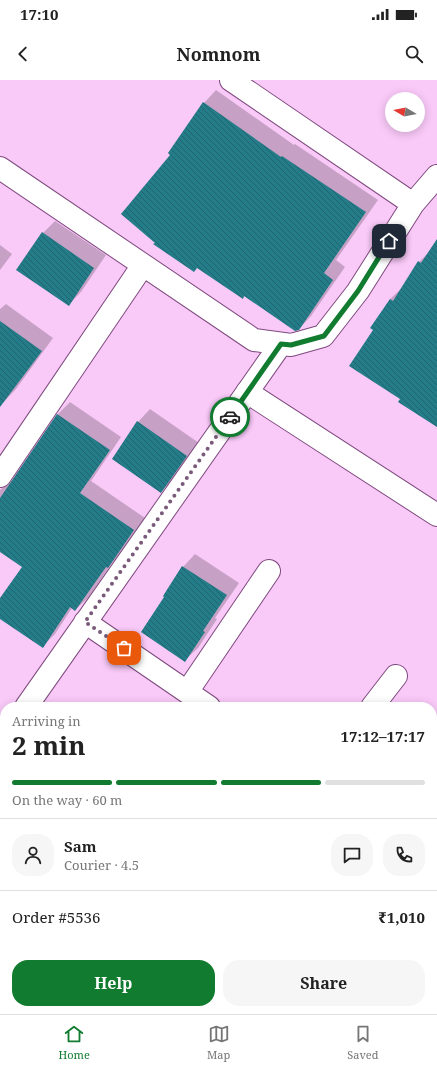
<!DOCTYPE html>
<html lang="en">
<head>
<meta charset="utf-8">
<style>
	:root { --surface:#fff; --page:#f6f6f6; --text:#222; --muted:#767676; --line:#e0e0e0; --accent:#117b2f }
	body { margin:0; font-family:"Noto Serif",serif; background:var(--page); color:var(--text); height:100vh; display:flex; flex-direction:column; font-size:15px; white-space:nowrap }
	* { box-sizing:border-box; margin:0 }
	p { font-size:13px; color:var(--muted) }
	.icon { flex:none; width:22px; height:22px; fill:none; stroke:currentColor; stroke-width:2; stroke-linecap:round; stroke-linejoin:round }
	.map { position:relative; flex:1; overflow:hidden }
	.side { position:absolute; left:0px; top:622px; width:437px; height:312px; display:flex; flex-direction:column; background:var(--surface); border-radius:16px 16px 0 0; box-shadow:0 2px 10px #0003 }
	.side>* { flex:none }
	.needle { width:26px; rotate:280deg }
	.fabs { position:absolute; left:385px; top:12px; display:grid; gap:8px }
	.fabs a { display:grid; place-items:center; width:40px; height:40px; border-radius:50%; background:var(--surface); box-shadow:0 2px 10px #0003; font-size:20px }
	.pin { position:absolute; display:grid; place-items:center; width:34px; height:34px; color:#fff; margin:-17px; border-radius:8px; box-shadow:0 2px 6px #0006 }
	.courier { position:absolute; display:grid; place-items:center; width:40px; height:40px; margin:-20px; border:3px solid #117b2f; border-radius:50%; background:#fff; color:#222; box-shadow:0 1px 5px #0007 }
	.headline em { font-style:normal; font-weight:700 }
	.headline div { display:flex; flex-direction:column-reverse }
	.headline { display:flex; align-items:center; justify-content:space-between; height:68px; padding:0 12px }
	h1 { font-size:26px; font-weight:700; line-height:30px }
	.bar { display:grid; grid-template-columns:repeat(4,1fr); gap:6px 4px; align-content:center; height:48px; padding:0 12px }
	.bar i { height:5px; border-radius:3px; background:var(--line) }
	.bar .selected { background:var(--accent) }
	.bar p { grid-column:span 4 }
	.line { display:flex; align-items:center; gap:10px; padding:0 12px; border-top:1px solid var(--line) }
	.line div { flex:1 }
	.round { display:grid; place-items:center; flex:none; width:42px; height:42px; border-radius:16px; background:var(--page) }
	.cta { display:flex; gap:8px; margin-top:auto; padding:8px 12px }
	.cta a { flex:1; height:46px; border-radius:16px; background:var(--accent); color:#fff; font-size:16px; font-weight:700; line-height:46px; text-align:center }
	.cta a+a { background:var(--page); color:var(--text) }
	.status { display:flex; justify-content:space-between; align-items:center; height:28px; padding:0 20px; background:var(--surface); direction:ltr }
	.status svg { height:11px; fill:currentColor }
	header { display:flex; justify-content:space-between; align-items:center; height:52px; padding:0 12px; background:var(--surface); font-size:18px; font-weight:700 }
	.dock { display:flex; justify-content:space-around; align-items:center; height:56px; border-top:1px solid var(--line); background:var(--surface); font-size:11px; color:var(--muted) }
	.dock a { display:grid; justify-items:center; gap:2px }
	.dock .selected { color:var(--accent) }
	.map>svg:first-child { display:block }
	.shadow { fill:#0003 }
	.building { fill:url(#building-back-hatch) }
	.lines { fill:none; stroke-linecap:round; stroke-linejoin:round }
	.minor-casing { stroke:#7e4a7e; stroke-width:24 }
	.minor { stroke:#fff; stroke-width:22 }
	.done { stroke:#7a5a7a; stroke-width:4; stroke-dasharray:0 7.2 }
	.route { stroke:#117b2f; stroke-width:5 }
</style>
</head>
<body>
<div class="status"><b>17:10</b><svg viewBox="0 0 49 12"><path d="M0 12V9h3v3zM5 12V6h3v6zM10 12V3h3v9zM15 12V0h3v12zM26 1h20v11H26zM47 4h2v5h-2z"/></svg></div>
<header><svg class="icon" aria-label="back" viewBox="0 0 24 24"><path d="M15 5l-7 7 7 7"/></svg>Nomnom<svg class="icon" aria-label="search" viewBox="0 0 24 24"><circle cx="10" cy="10" r="6"/><path d="M15 15l6 6"/></svg></header>
<div class="map">
<svg width="437" height="934" viewBox="0 0 437 934">
	<defs>
		<pattern id="building-back-hatch" width="6" height="6" patternUnits="userSpaceOnUse"><rect width="6" height="6" fill="#237c87"/><path d="M-1 5l2 2M0 0l6 6M5-1l2 2" fill="none" stroke="#1f656f"/></pattern>
	</defs>
	<rect width="100%" height="100%" fill="#f9c9f8"/>
	<path class="shadow" d="M216 10 294 65 295 64 378 120 336 180 345 187 311 236 299 249 245 216 242 218 172 75 169 73 204 23Z
		M55 141 106 175 81 212 69 224 43 153Z
		M437 160V346L401 319 374 250 372 248 390 219 403 207 419 182 429 172Z
		M0 165 12 174 0 190Z
		M6 224 53 258 16 309 0 326V229Z
		M70 322 121 357 91 401 145 438 120 474 112 483 88 518 75 530 72 528 55 554 42 567 0 538V520L23 486 0 471V410L9 402 11 403 58 334Z
		M150 329 199 363 174 399 161 411 138 342Z
		M195 474 239 503 215 538 217 539 198 568 185 580 166 517 183 487Z"/>
	<path class="building" d="M203 22 281 77 282 76 366 132 324 193 333 200 299 250 295 251 244 216 243 219 197 188 194 192 153 164 155 163 121 134 170 75 168 73Z
		M42 152 94 188 69 226 16 190Z
		M437 159V347L398 322 400 319 349 286 373 250 370 248 390 219 393 221 418 181 421 183Z
		M0 241 42 271 0 327Z
		M57 334 110 370 80 413 134 450 108 488 106 487 75 531 70 527 43 568 0 539V518L22 487 0 472V418Z
		M137 341 187 376 161 413 112 379Z
		M182 486 227 515 203 551 205 552 185 582 141 552 164 517 163 516Z"/>
	<g class="lines">
		<defs>
			<path id="minor" d="M231 0 413 124
				M0 88 254 260 291 265 323 256 358 211 413 124 437 96
				M247 312 437 435
				M0 396 143 185
				M85 542 209 627
				M187 612 269 491
				M26 627 281 264
				M372 627 396 596
				M0 664 5 656
				M432 781 437 784
				M0 788 5 792
				M185 929 192 934"/>
		</defs>
		<use href="#minor" class="minor-casing"/>
		<use href="#minor" class="minor"/>
	</g>
	<g class="lines">
		<path class="done" d="M124 568 85 542 230 337"/>
		<path class="route" d="M230 337 281 264 291 265 324 256 358 211 389 161"/>
	</g>
</svg>
<div class="fabs">
<a><svg class="needle" viewBox="-14 -14 28 28"><path d="M0-13l5 13h-10z" fill="#e53935"/><path d="M0 13l5-13h-10z" fill="#767676"/></svg></a>
</div>
<div class="pin" style="left:124px;top:568px;background:#ea580c"><svg class="icon" aria-label="bag" viewBox="0 0 24 24"><path d="M5 8h14l-1 12H6zM9 8a3 3 0 0 1 6 0"/></svg></div>
<div class="pin" style="left:389px;top:161px;background:#1f2937"><svg class="icon" aria-label="home" viewBox="0 0 24 24"><path d="M3 11l9-7 9 7M6 9v11h12V9"/></svg></div>
<div class="courier" style="left:230px;top:337px"><svg class="icon" aria-label="car" viewBox="0 0 24 24"><path d="M5 17H2v-5l4-1 3-4h7l3 4 3 1v5h-3M9 17h6M6 11h13"/><circle cx="7" cy="17" r="2"/><circle cx="17" cy="17" r="2"/></svg></div>
<section class="side">
<div class="headline"><div><h1>2 min</h1><p>Arriving in</p></div><em>17:12–17:17</em></div>
<div class="bar"><i class="selected"></i><i class="selected"></i><i class="selected"></i><i></i><p>On the way · 60 m</p></div>
<div class="line" style="height:72px"><a class="round"><svg class="icon" aria-label="person" viewBox="0 0 24 24"><circle cx="12" cy="8" r="4"/><path d="M4 21q1-7 8-7t8 7"/></svg></a><div><b>Sam</b><p>Courier · 4.5</p></div><a class="round"><svg class="icon" aria-label="chat" viewBox="0 0 24 24"><path d="M4 5h16v11H9l-5 4z"/></svg></a><a class="round"><svg class="icon" aria-label="phone" viewBox="0 0 24 24"><path d="M5 4h4l2 5-3 2q2 4 5 5l2-3 5 2v4C11 20 4 13 5 4z"/></svg></a></div>
<div class="line" style="height:52px"><div>Order #5536</div><b>₹1,010</b></div>
<div class="cta"><a>Help</a><a>Share</a></div>
</section>
</div>
<nav class="dock">
<a class="selected"><svg class="icon" aria-label="home" viewBox="0 0 24 24"><path d="M3 11l9-7 9 7M6 9v11h12V9"/></svg>Home</a>
<a><svg class="icon" aria-label="map" viewBox="0 0 24 24"><path d="M3 6l6-2 6 2 6-2v14l-6 2-6-2-6 2zM9 4v14M15 6v14"/></svg>Map</a>
<a><svg class="icon" aria-label="saved" viewBox="0 0 24 24"><path d="M7 4h10v16l-5-4-5 4z"/></svg>Saved</a>
</nav>
</body>
</html>
